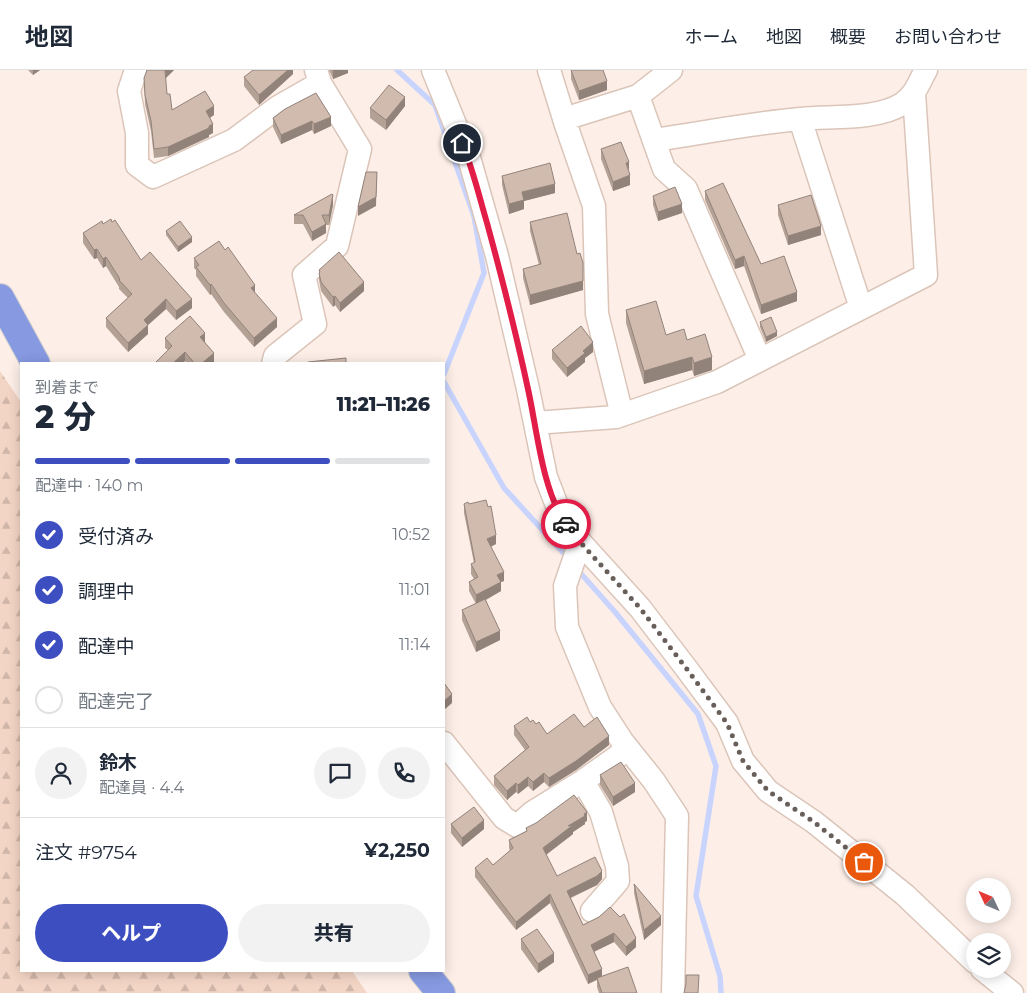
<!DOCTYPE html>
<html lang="ja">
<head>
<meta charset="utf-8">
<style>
	:root { --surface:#fff; --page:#f2f2f3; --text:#1f2937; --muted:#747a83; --line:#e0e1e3; --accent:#3d4ec1 }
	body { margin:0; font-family:Montserrat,"Noto Sans JP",sans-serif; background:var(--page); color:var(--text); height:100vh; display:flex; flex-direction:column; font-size:19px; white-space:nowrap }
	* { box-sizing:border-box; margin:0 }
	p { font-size:16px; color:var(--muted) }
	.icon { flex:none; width:28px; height:28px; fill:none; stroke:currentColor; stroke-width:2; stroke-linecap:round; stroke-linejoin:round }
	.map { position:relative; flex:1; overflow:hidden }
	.side { position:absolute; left:20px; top:292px; width:425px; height:610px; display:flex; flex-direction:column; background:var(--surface); border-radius:0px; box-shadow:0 2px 12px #0003 }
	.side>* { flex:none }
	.needle { width:32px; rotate:314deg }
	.fabs { position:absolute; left:966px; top:808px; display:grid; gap:10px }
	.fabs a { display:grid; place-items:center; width:45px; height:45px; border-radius:50%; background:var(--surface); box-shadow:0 2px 12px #0003; font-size:25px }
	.pin { position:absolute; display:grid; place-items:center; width:42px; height:42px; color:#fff; margin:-21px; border:2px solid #fff; border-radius:50%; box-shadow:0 1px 5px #0007 }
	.courier { position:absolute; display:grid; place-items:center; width:50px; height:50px; margin:-25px; border:4px solid #e11d48; border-radius:50%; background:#fff; color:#222; box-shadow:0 1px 6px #0007 }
	.overview em { font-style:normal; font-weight:800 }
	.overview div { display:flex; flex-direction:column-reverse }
	.overview { display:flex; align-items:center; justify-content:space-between; height:85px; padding:0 15px }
	h1 { font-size:32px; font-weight:800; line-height:38px }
	.bar { display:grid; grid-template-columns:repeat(4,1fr); gap:8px 5px; align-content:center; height:60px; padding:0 15px }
	.bar i { height:6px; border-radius:4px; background:var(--line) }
	.bar .selected { background:var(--accent) }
	.bar p { grid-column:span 4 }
	.line { display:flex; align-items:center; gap:12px; padding:0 15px; border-top:1px solid var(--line) }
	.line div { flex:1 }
	.round { display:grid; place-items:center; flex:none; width:52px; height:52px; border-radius:26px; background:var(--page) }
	ol { padding:0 15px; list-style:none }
	li { display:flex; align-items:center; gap:15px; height:55px }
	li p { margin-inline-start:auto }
	li .icon { padding:5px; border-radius:50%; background:var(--accent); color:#fff; stroke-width:4 }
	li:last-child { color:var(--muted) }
	li i { width:28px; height:28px; border:2px solid var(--line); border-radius:50% }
	.cta { display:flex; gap:10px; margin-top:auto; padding:10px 15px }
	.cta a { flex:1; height:58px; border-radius:30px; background:var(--accent); color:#fff; font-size:20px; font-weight:800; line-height:58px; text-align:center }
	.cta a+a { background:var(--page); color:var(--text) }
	header { display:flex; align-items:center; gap:30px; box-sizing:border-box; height:70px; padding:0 25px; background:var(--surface); border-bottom:1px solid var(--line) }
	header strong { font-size:24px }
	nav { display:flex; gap:28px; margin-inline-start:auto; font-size:18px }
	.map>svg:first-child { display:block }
	.forest { fill:url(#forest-firs) }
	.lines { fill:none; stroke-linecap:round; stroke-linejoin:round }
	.stream { stroke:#c8d4fd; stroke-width:5.5 }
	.minor-casing { stroke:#dbc5b9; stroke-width:25 }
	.highway-casing { stroke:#d1cfcf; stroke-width:30 }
	.minor { stroke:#fff; stroke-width:22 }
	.highway { stroke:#8699e1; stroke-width:28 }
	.wall { fill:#b4a196 }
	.shaded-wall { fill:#92837a }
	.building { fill:#d1bbaf; stroke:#92837a }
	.done { stroke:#695f5a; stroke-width:5; stroke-dasharray:0 9 }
	.route { stroke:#e11d48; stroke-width:6 }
</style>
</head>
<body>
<header>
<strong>地図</strong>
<nav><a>ホーム</a><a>地図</a><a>概要</a><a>お問い合わせ</a></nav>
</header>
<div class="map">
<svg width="1027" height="923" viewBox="0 0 1027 923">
	<defs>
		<pattern id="forest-firs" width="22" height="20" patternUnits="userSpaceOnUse" patternTransform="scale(1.25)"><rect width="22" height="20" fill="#f3d5c5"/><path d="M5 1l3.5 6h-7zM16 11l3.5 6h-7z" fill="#d0b6a8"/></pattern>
	</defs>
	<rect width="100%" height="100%" fill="#fdefe8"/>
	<path class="forest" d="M0 301 21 332V901H352L367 923H0Z"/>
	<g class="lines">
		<path class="stream" d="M397 0 435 35 474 146 484 203 444 304
			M444 312 504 418 569 489
			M576 498 615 542 698 644 716 696 696 826 720 906 721 923"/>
		<defs>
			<path id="minor" d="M136 0 129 21 137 63V95L153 107 234 70 278 37 320 13 316 0
				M433 0 470 91 497 186 528 319 546 407 561 446 580 472 640 538 686 598 727 653 743 691 768 721 814 752 905 825 975 892
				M549 0 566 55 594 136 597 244 622 345
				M638 26 664 99 686 119 760 290
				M564 49 638 26 671 0
				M800 49 861 238
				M654 70C703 63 752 53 801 49 831 46 877 50 902 34 915 26 919 12 926 0
				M273 294 275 286 315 254 304 205 337 176 360 79 320 13
				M535 353 616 347 717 312 926 205 914 23
				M580 472 565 516 567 557 600 637 622 671 654 711 677 746 673 923
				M444 673 504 748 517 756 533 742 583 711 628 679
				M583 711 601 742 617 796 618 811 592 841
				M982 899 1012 923"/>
			<path id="highway" d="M0 228 36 294
				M423 901 441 923"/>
		</defs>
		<use href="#minor" class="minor-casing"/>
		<use href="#highway" class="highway-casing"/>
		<use href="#minor" class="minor"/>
		<use href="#highway" class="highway"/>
	</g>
	<path class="wall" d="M28 0H40L33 5Z
		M147 0H174L165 8 167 24 172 40 214 45 210 48 213 63 209 65V67L168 86 154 88 151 61 145 34 144 8Z
		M293 0V4L259 35 244 16V7Z
		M329 0H348V3L333 9Z
		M571 0 607 20 579 30 571 9Z
		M405 36 386 60 370 48V38Z
		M285 39 331 56 314 64 312 60 281 74 273 57V48Z
		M601 79 630 115 613 121 601 89Z
		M502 106 555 123 524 131V139L509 144 502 115Z
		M705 121 761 194 797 231 761 244 744 196 735 199 705 130Z
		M653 126 682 143 658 151 653 135Z
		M333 135 329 155H326V163L312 171 303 154H294V145Z
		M778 135 821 165 788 175 778 145Z
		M530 152 577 184 583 220 530 235 523 208V199L539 195 530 161Z
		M103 154 192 238 176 250 166 239 148 255V264L128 282 106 257V248L128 228 119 219V217L106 196 103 198 97 188 94 189 83 173V163Z
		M166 161 192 172 178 182 166 165Z
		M194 188 255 223 277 257 254 277 224 242 211 224 210 225 196 206V200L194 198Z
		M319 200 364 221 340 242 335 235 333 237 321 221 319 210Z
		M626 240 666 265 687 270 712 300 694 306 692 300 644 314 626 253Z
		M760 252 777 266 766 272 760 257Z
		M165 268 205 272 214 292 212 294H187L185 291 168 280 165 278Z
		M552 280 593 282 585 288V292L567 307 552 289Z
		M464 434 496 474 491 477 504 511 501 512V521L486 530 500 570 476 582 462 550V540L476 534 469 521V512L474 509 471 504V494L474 493 464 443Z
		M530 652 536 654 547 664 584 657 609 675 576 700 549 717 544 712 533 721 528 716 518 724 516 722 507 730 494 715V706L525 680 514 665V656Z
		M600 705 635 722 613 736 600 715Z
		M587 751 585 752V754L573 762V764L546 785 557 806 602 809 597 815 571 828 583 855 599 847 636 877 626 886 614 872 594 882 602 906 637 923H599L597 917V910L588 914 550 833 516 860 475 807V798L493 795 510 781 509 778V770L526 761V758Z
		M451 754 484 759 462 777 451 763Z
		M634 814 661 855 644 870 634 823Z
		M521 869 554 892 538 903 521 879Z"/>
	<path class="shaded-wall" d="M33 0H40L33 5Z
		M165 0H174L165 9Z
		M288 0H293V4L259 35V25Z
		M333 0H348V3L333 9Z
		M607 11V20L579 30V21Z
		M405 27V36L386 60V50Z
		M214 36V45L206 50V41Z
		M331 47V56L314 64V54Z
		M312 51V60L281 74V65Z
		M213 54V63L209 65V67L168 86V77Z
		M629 92V101L626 93Z
		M377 102 376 136 358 146V137Z
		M630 105V115L613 121V112Z
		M555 114V123L524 131V139L509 144V134L522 122Z
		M333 125V135L329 155V145Z
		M682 134V143L658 151V142Z
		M326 154V163L312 171V162Z
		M821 156V165L788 175V166Z
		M192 167V172L178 182V177Z
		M97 179V188L94 189V180Z
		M744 186V196L735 199V190Z
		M106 187V196L103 198V189Z
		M583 211V220L530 235V225Z
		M364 212V221L340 242V233Z
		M211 214V224L210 225V215Z
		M255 215V225L251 218Z
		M797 222V231L761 244V235Z
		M335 226V235L333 237V227Z
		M166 229V239L148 255V264L128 282V273L144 250Z
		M192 229V238L176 250V241Z
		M277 248V257L254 277V268Z
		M777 262V266L766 272V267Z
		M205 263V272L200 277V267Z
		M593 272V282L585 288V292L567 307V298L583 281Z
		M185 282V291L182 294H172Z
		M214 283V292L212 294H201Z
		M692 287V300L644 314V301Z
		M712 287V300L694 306V293Z
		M496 465V474L487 478V469Z
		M504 502V511L501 512V521L476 535V525L497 505Z
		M500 561V570L476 582V572Z
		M445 568V577L444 581V572Z
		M452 624V633L444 640V631Z
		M609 666V675L576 700 549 717V708Z
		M544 703V712L533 721V712Z
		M528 707V716L518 724V715Z
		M516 713V722L507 730V721Z
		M635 713V722L613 736V727Z
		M587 742V751L585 752V754L573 762V764L543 787V778L568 756Z
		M484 750V759L462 777V768Z
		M602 801V809L597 815 567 829V821Z
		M550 824V833L516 860V852Z
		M661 846V855L644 870V860Z
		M614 863V872L591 883V875Z
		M636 868V877L626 886V877Z
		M554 883V892L538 903V894Z
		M602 899V907L588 914V905Z"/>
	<path class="building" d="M147 0H165L167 24H170L172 40 205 21 214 36 206 41 213 54 209 56V58L168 77 154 79 151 51 145 25 144 8Z
		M253 0H288L259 25 244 7Z
		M571 0H603L607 11 579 21Z
		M389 15 405 27 386 50 370 38Z
		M316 23 331 47 314 54 312 51 281 65 273 48 285 39Z
		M621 72 629 92 626 93 630 105 613 112 601 79Z
		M550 93 555 114 522 122 524 130 509 134 502 106Z
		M366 102H377L376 127 358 137Z
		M723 113 761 194 784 186 797 222 761 235 744 186 735 190 705 121Z
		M675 117 682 134 658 142 653 126Z
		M332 124 333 125 329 145H322L326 154 312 162 303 145H294Z
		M811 125 821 156 788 166 778 135Z
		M567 143 577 184 580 183 583 193V211L530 225 523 199 541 194 530 152Z
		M111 149 112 152 115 150 141 190 150 182 192 229 176 241 166 229 144 250 148 255 128 273 106 248 132 224 119 210 120 209 106 187 103 189 97 179 94 180 83 163 102 151 103 154Z
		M180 151 192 167 178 177 166 161Z
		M219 171 225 180 228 177 255 215 251 218 277 248 254 268 224 233 211 214 210 215 196 197 199 195 194 188Z
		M339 182 364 212 340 233 335 226 333 227 321 212 319 203 320 202 319 200Z
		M656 231 666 265 684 259 687 270 705 264 712 287 694 293 692 287 644 301 626 240Z
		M190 246 205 263 200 267 214 283 201 294H195L185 282 172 294H154L172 276 165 268Z
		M771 247 777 262 766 267 760 252Z
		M581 256 593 272 583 281 585 283 567 298 552 280Z
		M346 288V294H308V292Z
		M486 430 488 437 491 436 496 465 487 469 504 502 497 505 501 512 476 525 469 512 478 507 471 494 475 492 464 434 468 432 469 434Z
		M485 529 500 561 476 572 462 540Z
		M444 613 452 624 444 631Z
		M574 644 584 657 597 647 609 666 576 691 549 708 544 703 533 712 528 707 518 715 516 713 507 721 494 706 529 677 514 656 527 647 530 652 533 650 536 654 539 652 547 664Z
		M621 692 635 713 613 727 600 705Z
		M574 725 587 742 584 744 585 746 568 756 573 755 543 778 557 806 595 787 602 801 597 806 567 821 583 855 599 847 610 837 620 847 624 844 636 868 626 877 614 863 591 875 602 899 588 905 550 824 516 852 475 798 487 788 493 795 513 778 509 770 527 761 526 758 536 753Z
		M474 737 484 750 462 768 451 754Z
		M634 814 661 846 644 860Z
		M537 859 554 883 538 894 521 869Z
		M628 897 637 923H602L597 908Z
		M686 905H699L698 923H684L686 914Z"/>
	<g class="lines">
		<path class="done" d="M566 454 580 472 640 538 686 598 727 653 743 691 768 721 814 752 864 792"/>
		<path class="route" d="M462 73C473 99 479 126 487 153 502 208 516 263 528 319 537 359 542 420 566 454"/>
	</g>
</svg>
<div class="fabs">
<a><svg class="needle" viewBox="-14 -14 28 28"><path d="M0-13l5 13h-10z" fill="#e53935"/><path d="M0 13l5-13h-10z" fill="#747a83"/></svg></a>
<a><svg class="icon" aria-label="layers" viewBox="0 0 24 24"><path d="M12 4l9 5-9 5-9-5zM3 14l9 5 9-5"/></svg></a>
</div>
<div class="pin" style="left:864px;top:792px;background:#ea580c"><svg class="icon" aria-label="bag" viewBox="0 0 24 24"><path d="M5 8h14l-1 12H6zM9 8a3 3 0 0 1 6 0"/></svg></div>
<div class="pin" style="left:462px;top:73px;background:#1f2937"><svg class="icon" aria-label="home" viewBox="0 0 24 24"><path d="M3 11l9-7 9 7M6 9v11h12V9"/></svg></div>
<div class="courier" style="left:566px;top:454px"><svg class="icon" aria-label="car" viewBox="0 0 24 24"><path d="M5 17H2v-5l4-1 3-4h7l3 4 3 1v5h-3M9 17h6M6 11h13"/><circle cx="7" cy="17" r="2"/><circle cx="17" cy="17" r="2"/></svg></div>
<section class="side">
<div class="overview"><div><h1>2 分</h1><p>到着まで</p></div><em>11:21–11:26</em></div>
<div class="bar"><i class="selected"></i><i class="selected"></i><i class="selected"></i><i></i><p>配達中 · 140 m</p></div>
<ol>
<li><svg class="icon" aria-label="check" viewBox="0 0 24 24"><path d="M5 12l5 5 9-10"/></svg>受付済み<p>10:52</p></li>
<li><svg class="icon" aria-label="check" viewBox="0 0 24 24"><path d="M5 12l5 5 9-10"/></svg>調理中<p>11:01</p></li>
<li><svg class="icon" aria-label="check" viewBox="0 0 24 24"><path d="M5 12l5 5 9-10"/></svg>配達中<p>11:14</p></li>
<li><i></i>配達完了</li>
</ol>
<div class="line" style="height:90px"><a class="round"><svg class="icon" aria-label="person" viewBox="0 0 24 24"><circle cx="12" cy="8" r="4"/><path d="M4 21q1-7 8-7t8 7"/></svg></a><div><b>鈴木</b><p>配達員 · 4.4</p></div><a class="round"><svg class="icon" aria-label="chat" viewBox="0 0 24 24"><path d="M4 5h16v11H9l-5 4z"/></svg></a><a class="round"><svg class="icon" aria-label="phone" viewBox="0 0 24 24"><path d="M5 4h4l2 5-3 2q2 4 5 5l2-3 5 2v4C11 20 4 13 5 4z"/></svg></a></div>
<div class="line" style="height:65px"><div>注文 #9754</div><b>¥2,250</b></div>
<div class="cta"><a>ヘルプ</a><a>共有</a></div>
</section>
</div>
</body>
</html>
